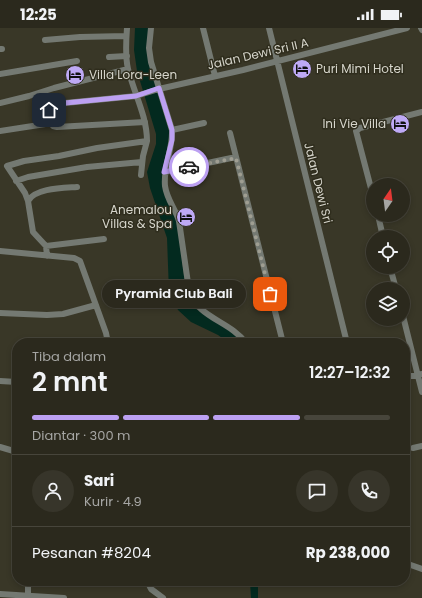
<!DOCTYPE html>
<html lang="id">
<head>
<meta charset="utf-8">
<style>
	:root { --surface:#2b291d; --page:#37352a; --text:#f1f3f6; --muted:#a6a6a4; --line:#47453b; --accent:#bca0f2 }
	body { margin:0; font-family:Poppins,sans-serif; background:var(--page); color:var(--text); height:100vh; display:flex; flex-direction:column; font-size:15px; white-space:nowrap }
	* { box-sizing:border-box; margin:0 }
	p { font-size:13px; color:var(--muted) }
	.icon { flex:none; width:22px; height:22px; fill:none; stroke:currentColor; stroke-width:2; stroke-linecap:round; stroke-linejoin:round }
	.map { position:relative; flex:1; overflow:hidden }
	.side { position:absolute; left:12px; top:310px; width:398px; height:248px; display:flex; flex-direction:column; background:var(--surface); border-radius:16px; box-shadow:0 2px 6px #0003,0 0 0 1px var(--line) }
	.side>* { flex:none }
	.needle { width:26px; rotate:14deg }
	.buttons { position:absolute; left:366px; top:150px; display:grid; gap:8px }
	.buttons a { display:grid; place-items:center; width:44px; height:44px; border-radius:50%; background:var(--surface); box-shadow:0 2px 6px #0003,0 0 0 1px var(--line); font-size:20px }
	.pin { position:absolute; display:grid; place-items:center; width:34px; height:34px; color:#fff; margin:-17px; border-radius:8px; box-shadow:0 2px 6px #0006 }
	.courier { position:absolute; display:grid; place-items:center; width:40px; height:40px; margin:-20px; border:3px solid #bca0f2; border-radius:50%; background:#fff; color:#222; box-shadow:0 1px 5px #0007 }
	.bubble { position:absolute; height:28px; border-radius:14px; background:var(--surface); box-shadow:0 2px 6px #0003,0 0 0 1px var(--line); font-size:13px; font-weight:600; line-height:28px; text-align:center }
	.headline em { font-style:normal; font-weight:600 }
	.headline div { display:flex; flex-direction:column-reverse }
	.headline { display:flex; align-items:center; justify-content:space-between; height:68px; padding:0 20px }
	h1 { font-size:26px; font-weight:600; line-height:30px }
	.bar { display:grid; grid-template-columns:repeat(4,1fr); gap:6px 4px; align-content:center; height:48px; padding:0 20px }
	.bar i { height:5px; border-radius:3px; background:var(--line) }
	.bar .on { background:var(--accent) }
	.bar p { grid-column:span 4 }
	.line { display:flex; align-items:center; gap:10px; padding:0 20px; border-top:1px solid var(--line) }
	.line div { flex:1 }
	.round { display:grid; place-items:center; flex:none; width:42px; height:42px; border-radius:21px; background:var(--page) }
	.status { display:flex; justify-content:space-between; align-items:center; height:28px; padding:0 20px; background:var(--surface); direction:ltr }
	.status svg { height:11px; fill:currentColor }
	.map>svg:first-child { display:block }
	.water { fill:#032a1f }
	.lines { fill:none; stroke-linecap:round; stroke-linejoin:round }
	.minor { stroke:#747972; stroke-width:6 }
	.done { stroke:#9f9e92; stroke-width:4; stroke-dasharray:0 7.2 }
	.route { stroke:#bca0f2; stroke-width:5 }
	.labels { text-anchor:middle; stroke-width:3; stroke-linejoin:round; paint-order:stroke }
	.street-label { font-size:12px; fill:#d6d5cb; stroke:#2f2d1d }
	.poi-label { font-size:12px; fill:#d6d5cb; stroke:#2f2d1d; text-anchor:start }
</style>
</head>
<body>
<div class="status"><b>12:25</b><svg viewBox="0 0 49 12"><path d="M0 12V9h3v3zM5 12V6h3v6zM10 12V3h3v9zM15 12V0h3v12zM26 1h20v11H26zM47 4h2v5h-2z"/></svg></div>
<div class="map">
<svg width="422" height="570" viewBox="0 0 422 570">
	<rect width="100%" height="100%" fill="#393727"/>
	<path class="water" d="M135 0H149L147 19 170 101 165 168 177 193 186 263 190 274 196 281 241 310 245 315H229L218 307 191 294 178 282 169 264 167 210 150 160 147 144 156 116V106L137 43 134 22Z
		M250 553H258V570H251Z"/>
	<g class="lines">
		<path class="minor" d="M151 0 149 20 151 34 172 102C173 122 163 138 165 158 167 172 175 180 179 193L189 262C198 291 229 292 246 315
			M203 0 215 48
			M269 0 347 315
			M421 0 422 2
			M45 12 80 9 126 8
			M0 21H2
			M109 29 127 28
			M0 46 77 33
			M0 75 29 68 54 60 128 41
			M52 95 49 82 55 78 65 75 136 68 159 61 243 42 407 0
			M52 95 53 98 57 99 145 94
			M172 102 204 95
			M0 103 52 95
			M230 105 283 315
			M165 144 236 129
			M141 147 143 128 147 113
			M16 153 28 149 87 139 142 134
			M373 168 356 103 360 100 422 84
			M28 173 25 165 7 138 24 133 59 128 97 120 147 113C147 88 134 65 128 41 125 28 126 13 127 0
			M378 187 383 209
			M46 218 104 211
			M0 223 74 230 80 233 106 305 108 315
			M47 228 46 218 33 204 28 173C35 160 63 160 77 159
			M390 239 396 261
			M0 285 47 287 63 286 96 277
			M403 288 422 364
			M405 349 422 346
			M0 353 17 354
			M0 419 17 424
			M413 420 422 418
			M405 535 422 541
			M147 553 151 561 163 570
			M0 566 64 570
			M28 567V553"/>
	</g>
	<g class="lines">
		<path class="done" d="M189 139 236 130 270 266"/>
		<path class="route" d="M49 82 55 78 65 75 136 68 159 60 172 102V112L164 144 189 139"/>
	</g>
	<defs>
		<symbol id="hotel-disc" viewBox="-11 -11 22 22"><circle r="9.5" fill="#bea9f5" stroke="#2f2d1d"/><path d="M-6-4.5h1.5V1H6V5H4.5V3h-9V5H-6ZM-4 0a1.8 1.8 0 1 1 3.6 0ZM.5 0V-2.5h3Q6-2.5 6 0Z" fill="#111"/></symbol>
	</defs>
	<g fill-rule="evenodd">
		<use href="#hotel-disc" x="291" y="30" width="22" height="22"/>
		<use href="#hotel-disc" x="64" y="36" width="22" height="22"/>
		<use href="#hotel-disc" x="389" y="85" width="22" height="22"/>
		<use href="#hotel-disc" x="175" y="178" width="22" height="22"/>
	</g>
	<g class="labels">
		<g class="street-label">
			<text transform="translate(258 26) rotate(-13)" y="4">Jalan Dewi Sri II A</text>
			<text transform="translate(318 155) rotate(76)" y="4">Jalan Dewi Sri</text>
		</g>
		<g class="poi-label">
			<text x="316" y="45">Puri Mimi Hotel</text>
			<text x="89" y="51">Villa Lora-Leen</text>
			<text x="386" y="100" text-anchor="end">Ini Vie Villa</text>
			<text x="172" y="186" text-anchor="end">Anemalou<tspan x="172" dy="14">Villas &amp; Spa</tspan></text>
		</g>
	</g>
</svg>
<div class="buttons">
<a><svg class="needle" viewBox="-14 -14 28 28"><path d="M0-13l5 13h-10z" fill="#e53935"/><path d="M0 13l5-13h-10z" fill="#a6a6a4"/></svg></a>
<a><svg class="icon" aria-label="locate" viewBox="0 0 24 24"><circle cx="12" cy="12" r="6"/><path d="M12 2v4M12 18v4M2 12h4M18 12h4"/></svg></a>
<a><svg class="icon" aria-label="layers" viewBox="0 0 24 24"><path d="M12 4l9 5-9 5-9-5zM3 14l9 5 9-5"/></svg></a>
</div>
<div class="pin" style="left:270px;top:266px;background:#ea580c"><svg class="icon" aria-label="bag" viewBox="0 0 24 24"><path d="M5 8h14l-1 12H6zM9 8a3 3 0 0 1 6 0"/></svg></div>
<div class="pin" style="left:49px;top:82px;background:#1f2937"><svg class="icon" aria-label="home" viewBox="0 0 24 24"><path d="M3 11l9-7 9 7M6 9v11h12V9"/></svg></div>
<div class="courier" style="left:189px;top:139px"><svg class="icon" aria-label="car" viewBox="0 0 24 24"><path d="M5 17H2v-5l4-1 3-4h7l3 4 3 1v5h-3M9 17h6M6 11h13"/><circle cx="7" cy="17" r="2"/><circle cx="17" cy="17" r="2"/></svg></div>
<div class="bubble" style="left:102px;top:252px;width:144px">Pyramid Club Bali</div>
<section class="side">
<div class="headline"><div><h1>2 mnt</h1><p>Tiba dalam</p></div><em>12:27–12:32</em></div>
<div class="bar"><i class="on"></i><i class="on"></i><i class="on"></i><i></i><p>Diantar · 300 m</p></div>
<div class="line" style="height:72px"><a class="round"><svg class="icon" aria-label="person" viewBox="0 0 24 24"><circle cx="12" cy="8" r="4"/><path d="M4 21q1-7 8-7t8 7"/></svg></a><div><b>Sari</b><p>Kurir · 4.9</p></div><a class="round"><svg class="icon" aria-label="chat" viewBox="0 0 24 24"><path d="M4 5h16v11H9l-5 4z"/></svg></a><a class="round"><svg class="icon" aria-label="phone" viewBox="0 0 24 24"><path d="M5 4h4l2 5-3 2q2 4 5 5l2-3 5 2v4C11 20 4 13 5 4z"/></svg></a></div>
<div class="line" style="height:52px"><div>Pesanan #8204</div><b>Rp 238,000</b></div>
</section>
</div>
</body>
</html>
